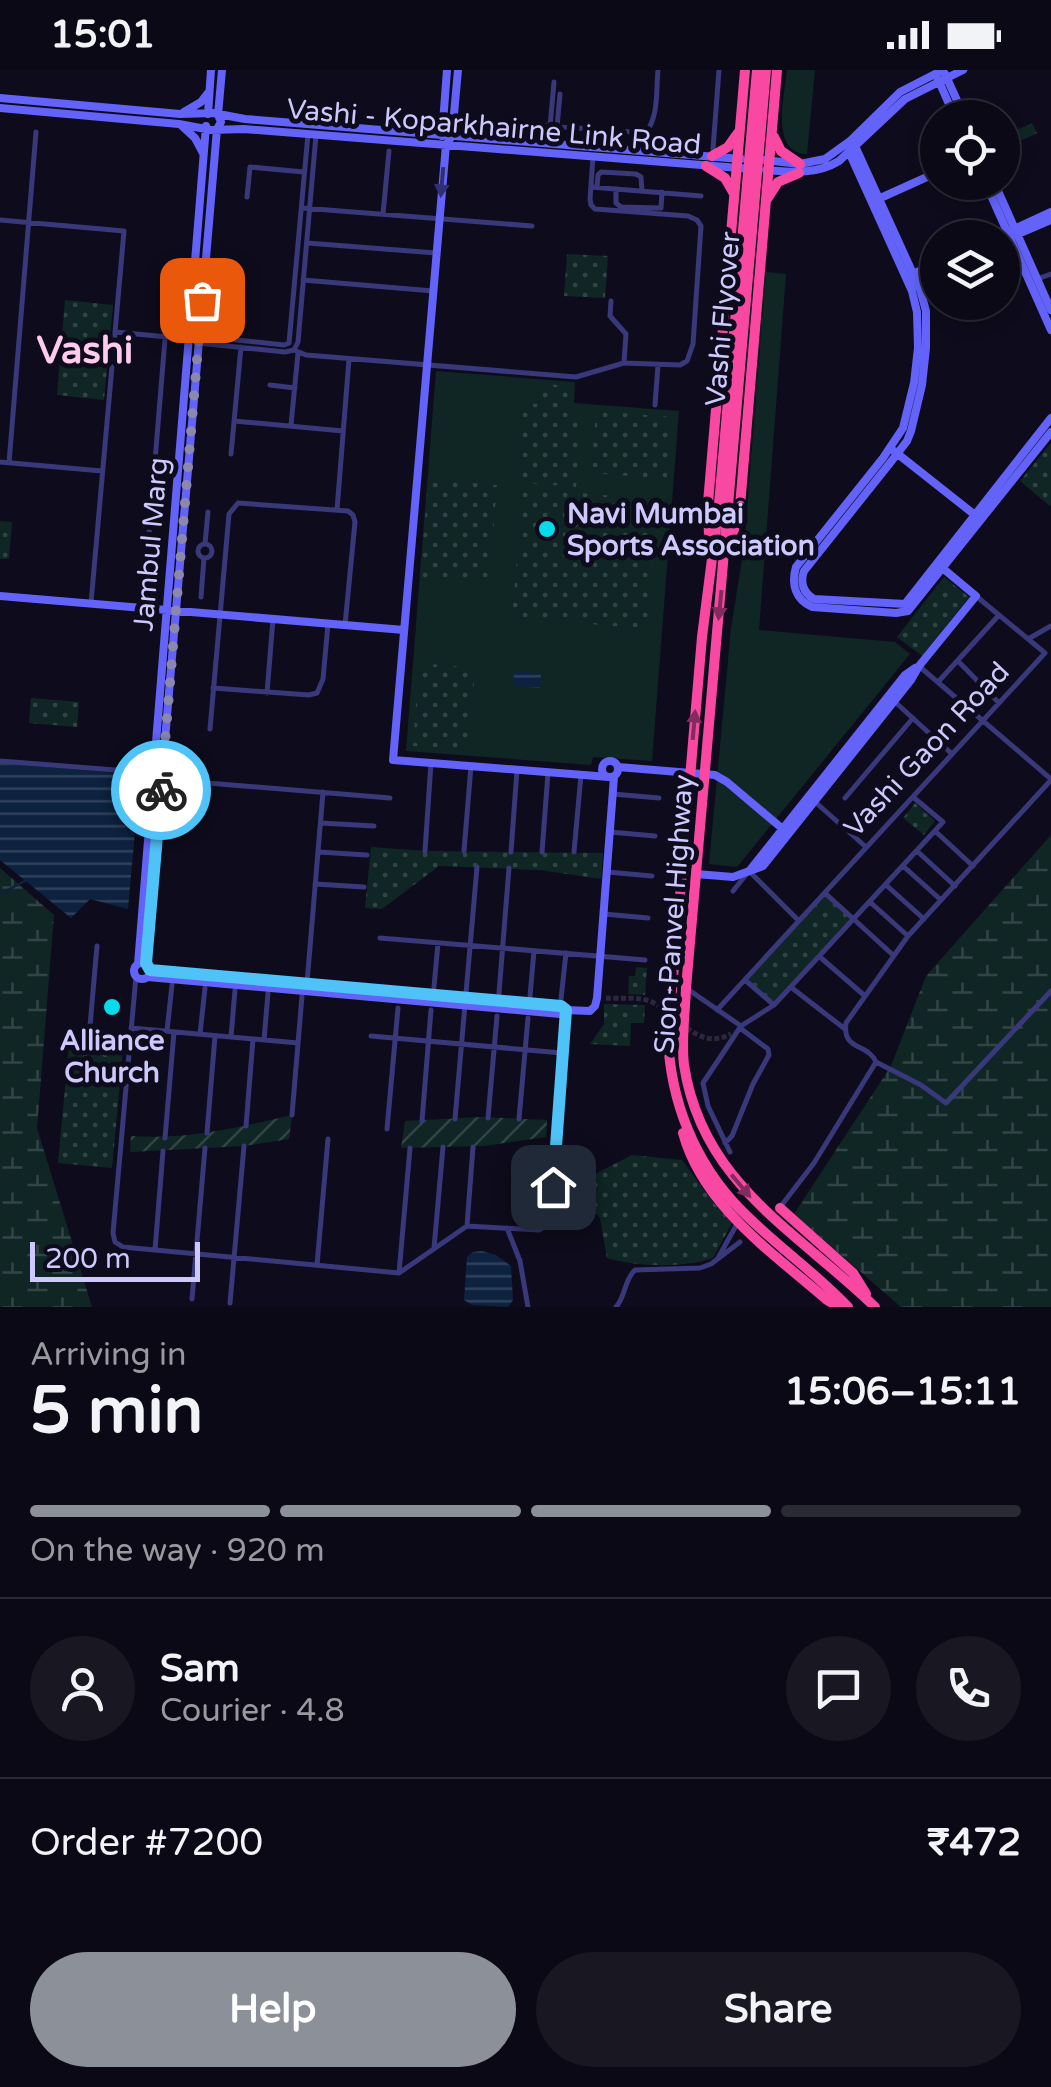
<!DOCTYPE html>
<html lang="en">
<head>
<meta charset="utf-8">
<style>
	:root { --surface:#0a0915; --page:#181722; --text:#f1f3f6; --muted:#999aa0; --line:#2a2a34; --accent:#8c9099 }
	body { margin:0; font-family:"Varela Round",sans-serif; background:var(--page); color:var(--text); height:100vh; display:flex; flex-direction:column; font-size:38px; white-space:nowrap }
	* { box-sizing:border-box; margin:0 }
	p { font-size:32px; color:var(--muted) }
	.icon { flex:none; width:55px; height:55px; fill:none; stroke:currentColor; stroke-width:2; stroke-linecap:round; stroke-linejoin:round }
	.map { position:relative; height:1237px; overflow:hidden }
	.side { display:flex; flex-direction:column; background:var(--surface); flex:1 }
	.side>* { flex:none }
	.fabs { position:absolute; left:920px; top:30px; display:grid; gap:20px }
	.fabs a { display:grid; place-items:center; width:100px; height:100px; border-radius:50%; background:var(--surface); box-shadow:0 5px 15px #0003,0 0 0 2px var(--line); font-size:50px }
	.scale { position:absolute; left:30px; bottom:25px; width:170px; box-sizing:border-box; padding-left:10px; border:5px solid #cec9fd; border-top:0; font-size:28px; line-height:35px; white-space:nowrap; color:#cec9fd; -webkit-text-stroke:8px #0e0c1c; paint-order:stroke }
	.pin { position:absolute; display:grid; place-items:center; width:85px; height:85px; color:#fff; margin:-42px; border-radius:20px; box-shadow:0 5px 15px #0006 }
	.courier { position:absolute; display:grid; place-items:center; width:100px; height:100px; margin:-50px; border:8px solid #4fc3f7; border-radius:50%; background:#fff; color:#222; box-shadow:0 2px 12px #0007 }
	.overview em { font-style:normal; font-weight:800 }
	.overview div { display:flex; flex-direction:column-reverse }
	.overview { display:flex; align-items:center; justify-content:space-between; height:170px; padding:0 30px }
	h1 { font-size:65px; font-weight:800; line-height:75px }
	.bar { display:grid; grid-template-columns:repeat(4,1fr); gap:15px 10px; align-content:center; height:120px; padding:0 30px }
	.bar i { height:12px; border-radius:8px; background:var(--line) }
	.bar .active { background:var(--accent) }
	.bar p { grid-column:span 4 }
	.line { display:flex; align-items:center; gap:25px; padding:0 30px; border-top:2px solid var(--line) }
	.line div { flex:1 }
	.round { display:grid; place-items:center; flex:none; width:105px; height:105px; border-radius:52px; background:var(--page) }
	.action { display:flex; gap:20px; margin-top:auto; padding:20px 30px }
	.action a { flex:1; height:115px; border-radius:60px; background:var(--accent); color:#fff; font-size:40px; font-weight:800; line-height:115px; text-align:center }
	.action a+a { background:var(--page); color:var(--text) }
	.status { display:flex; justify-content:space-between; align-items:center; height:70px; padding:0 50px; background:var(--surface); direction:ltr }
	.status svg { height:28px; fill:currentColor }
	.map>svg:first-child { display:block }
	.grass { fill:#0f2625 }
	.wetland { fill:url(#wetland-marsh) }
	.park { fill:url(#park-dots) }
	.garden { fill:url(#garden-furrows) }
	.water { fill:url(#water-rules) }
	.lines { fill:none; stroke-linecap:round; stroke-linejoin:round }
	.stream { stroke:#0d223f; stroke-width:2.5 }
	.street-tunnel { stroke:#2b283e; stroke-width:5; stroke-dasharray:5 2.5; stroke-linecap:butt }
	.street { stroke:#39387a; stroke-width:5 }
	.secondary { stroke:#6363fa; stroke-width:8 }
	.highway { stroke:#f948a2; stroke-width:10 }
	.oneway { fill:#302f75 }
	.oneway2 { fill:#842a5f }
	.done { stroke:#8b87ae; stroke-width:10; stroke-dasharray:0 18 }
	.route { stroke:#4fc3f7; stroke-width:12 }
	.poi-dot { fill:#07daeb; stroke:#0e0c1c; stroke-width:4 }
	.labels { text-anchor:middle; stroke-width:10; stroke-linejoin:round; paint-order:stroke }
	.street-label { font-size:28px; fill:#cec9fd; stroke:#0e0c1c }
	.poi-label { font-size:28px; font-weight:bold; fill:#cec9fd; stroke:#0e0c1c; text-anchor:start }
	.district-label { font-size:38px; font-weight:bold; fill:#fdcbec; stroke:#0e0c1c }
</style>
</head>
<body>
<div class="status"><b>15:01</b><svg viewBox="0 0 49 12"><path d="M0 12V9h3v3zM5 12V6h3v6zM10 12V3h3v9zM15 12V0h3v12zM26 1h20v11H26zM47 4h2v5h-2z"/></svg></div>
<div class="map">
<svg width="1051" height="1237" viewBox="0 0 1051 1237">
	<defs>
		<pattern id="wetland-marsh" width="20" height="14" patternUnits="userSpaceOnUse" patternTransform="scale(2.5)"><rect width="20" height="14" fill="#0f2625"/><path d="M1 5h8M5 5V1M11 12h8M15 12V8" fill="none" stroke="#314446"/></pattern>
		<pattern id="park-dots" width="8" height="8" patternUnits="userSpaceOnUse" patternTransform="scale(2.5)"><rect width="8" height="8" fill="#0f2625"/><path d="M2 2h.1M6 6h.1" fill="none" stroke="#314446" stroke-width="1.8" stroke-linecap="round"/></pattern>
		<pattern id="garden-furrows" width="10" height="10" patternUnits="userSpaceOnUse" patternTransform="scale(2.5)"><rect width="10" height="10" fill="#0f2625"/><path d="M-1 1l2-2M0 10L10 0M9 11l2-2" fill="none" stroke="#314446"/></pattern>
		<pattern id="water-rules" width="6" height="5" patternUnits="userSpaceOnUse" patternTransform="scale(2.5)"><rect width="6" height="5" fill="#0d223f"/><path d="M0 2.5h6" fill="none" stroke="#2f415c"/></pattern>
	</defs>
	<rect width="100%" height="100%" fill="#0e0c1c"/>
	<path class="grass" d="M787 0H815L807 84C769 83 785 25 787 0Z
		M766 202 786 204 759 560 895 572 910 584 737 797 709 794 731 558 744 477Z
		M436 301 575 312 574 333 679 341 652 691 593 687 591 695 406 681Z"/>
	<path class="wetland" d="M1051 765V1237H901L794 1144 891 996 926 906Z
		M0 798 54 845 37 1058 92 1237H0Z"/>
	<path class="park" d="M567 184 608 186 605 228 564 226Z
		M65 230 113 235 104 330 57 325Z
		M544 314 570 316 568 340 583 342 576 417 517 412 523 333 542 334Z
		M596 341 672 347 667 409 591 403Z
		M1051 373V435L1050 436 1020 411Z
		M428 409 497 415 489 513 420 509Z
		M523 418 659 430 647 559 512 547Z
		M0 451 12 452 9 489H0Z
		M944 507 969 527 922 586 897 567Z
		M419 593 475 598 469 680 413 676Z
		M31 628 79 632 77 657 29 653Z
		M915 733 935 751 924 765 903 748Z
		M371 777 425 781 603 783 601 809 540 800 439 796 382 839 365 838Z
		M825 826 851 849 774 932 748 909Z
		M636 897 647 898 645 925 628 924 629 906H635Z
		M604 934 645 935 644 953H631L630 976 590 974 604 954Z
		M70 964 124 969 112 1098 58 1093Z
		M632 1085 682 1090 713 1132 732 1153 713 1188C684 1198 636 1197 607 1188L600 1148 593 1140 589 1112 595 1104Z"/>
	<path class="garden" d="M1032 53 1037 63 1003 79V66Z
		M292 1045 289 1069 244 1076 130 1082 131 1066C188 1070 237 1058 292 1045Z
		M482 1047 547 1050 546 1067 483 1076 401 1078 405 1051Z"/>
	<path class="water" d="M514 601 541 603 540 618 513 616Z
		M0 693 140 705 128 839 90 829 71 848 0 790Z
		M482 1181 496 1185 511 1196 513 1230 508 1237 472 1235 464 1230 467 1187 473 1182Z"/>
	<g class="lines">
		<path class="stream" d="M0 824 25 811"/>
		<path class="street-tunnel" d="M606 928C621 929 642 926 654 933 680 947 698 981 731 964"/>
		<path class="street" d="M453 49 645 63C659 48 656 20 658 0
			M550 57 554 12
			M557 57 560 24
			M713 79 719 0
			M591 117 701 126
			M597 117 598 105 601 102 636 104 641 107 642 121
			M616 119V133L621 137 661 138 662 122
			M247 127 250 97 304 102
			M302 138 532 156
			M383 144 389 81
			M0 150 124 161 91 533
			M307 173 436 183
			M1037 209 1051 204
			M303 210 433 221
			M611 231 610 246 626 264 624 292
			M115 262 189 269 199 266 284 275 289 273
			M198 273 285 282 294 280 306 285 576 307 624 293 680 295 687 291 693 274 701 156 697 150 688 146 595 139 591 135 590 129 593 87
			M289 273 308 64
			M294 280 298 272 316 65
			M270 315 295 318
			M655 335 658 295
			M234 351 343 361
			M291 355 298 283
			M231 384 241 277
			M0 392 102 401
			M9 393 36 62
			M337 440 349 289
			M198 481a7 7 0 1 1 14 0a7 7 0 1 1-14 0Z
			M205 474 208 442
			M144 525 170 208
			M201 527 204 488
			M1028 569 1051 556
			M958 591 999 633
			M920 597 1051 709
			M938 612 999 545
			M213 618 309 625 317 623 323 609 328 554
			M267 623 273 549
			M894 631 952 684
			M210 659 229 444 238 433 348 441 353 445 355 452 345 555
			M0 691 154 703
			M159 709 390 728
			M613 724 659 728
			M845 728 913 648
			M814 731 866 777
			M321 753 374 756
			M935 761 973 796
			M610 762 655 766
			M425 781 431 693
			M464 781 471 696
			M917 781 955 816
			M318 782 367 785
			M511 782 517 700
			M542 782 548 703
			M574 782 581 705
			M903 796 941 830
			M607 802 652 806
			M315 814 364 817
			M886 815 924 849
			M733 821 749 801 799 851
			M825 823 893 885
			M870 832 908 866
			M604 844 648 848
			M380 868 645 890
			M97 876 90 956C98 967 118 965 131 966
			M820 887 865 926
			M136 906 113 1163 115 1172 123 1177 399 1203 467 1156 539 1160 549 1154 566 940
			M307 913 323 722
			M434 917 438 873
			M686 918 741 956
			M792 918 845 959
			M499 923 509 798
			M530 926 534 881
			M561 929 566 883
			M774 935 943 752 913 727
			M717 940 1045 583 976 526
			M131 958 298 973
			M167 961 172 915
			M200 964 205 918
			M371 966 562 983
			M231 967 235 920
			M264 970 268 923
			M876 992 921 1015 946 1033 1051 921
			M292 1045 302 926
			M488 1048 497 946
			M455 1049 477 797
			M519 1049 528 948
			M422 1051 431 940
			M246 1056 253 969
			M387 1059 398 938
			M207 1063 215 966
			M165 1068 174 962
			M725 1073 732 1066 753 1014 769 985 768 979 740 958
			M730 1082 708 1036 703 1013 741 956 774 935 745 910
			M781 1136 814 1093 876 992C868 973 842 981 846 953L908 866 1051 710
			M467 1156 473 1077
			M507 1158 520 1191 528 1237
			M434 1178 443 1077
			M155 1180 163 1081
			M718 1188 737 1154
			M317 1195 328 1069
			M399 1203 410 1078
			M192 1229 205 1078
			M230 1233 244 1076
			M616 1237C626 1226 624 1210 635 1200L700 1198 711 1194 740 1172"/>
		<path class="secondary" d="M458 0 452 66 446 75 393 690 609 707
			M945 4 965 48
			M938 9 955 48
			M0 28 180 44 213 43 245 49 741 89
			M0 38 179 54 211 60 244 59 752 99
			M184 42 201 32 208 23
			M208 44 211 0
			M181 55 195 68 203 83
			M442 66 447 0
			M855 76 920 219 926 241V278L922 315 911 361 907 371 890 393 804 501C800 512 803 523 814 529L905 534 1051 348
			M849 82 912 221 917 242 918 278 914 313 903 358 883 388 796 497C791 514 795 529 812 537L896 543 908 541 1051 362
			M764 90 800 94 825 89 850 71 900 22 943 0
			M766 100C792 102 816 105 839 91L905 29 963 0
			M985 112 1051 260
			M994 112 1051 240
			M876 130 938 102
			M995 168 1051 142
			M1002 171 1051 150
			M910 205 938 193
			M913 211 938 200
			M894 381 975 445
			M0 526 404 560
			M602 699a8 8 0 1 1 16 0a8 8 0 1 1-16 0Z
			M618 697 715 705 727 712 784 760
			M750 800 905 605 915 598
			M696 804 733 807 763 796 911 610 919 596 976 526 940 496
			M134 901a8 8 0 1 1 16 0a8 8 0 1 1-16 0Z
			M146 893 217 59 221 52 218 45 222 0
			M138 894 206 56
			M150 899 561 936 566 940 590 941 595 936 597 928 614 707
			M148 907 560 944 566 940"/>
		<path class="highway" d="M757 0 719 434 702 567 668 966C670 1031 695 1093 740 1139 774 1174 815 1202 848 1237
			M766 0 686 918C685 944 681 970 684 995 702 1114 797 1161 875 1237
			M774 67 781 81 800 94
			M712 86 728 77 738 63
			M706 96 725 108 733 122
			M767 129 778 112 799 103
			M709 467 708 433 745 0
			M731 471 740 436 777 0
			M683 1063C703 1136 772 1182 827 1230L839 1237
			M780 1138 853 1203 866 1224"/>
	</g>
	<defs><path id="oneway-solid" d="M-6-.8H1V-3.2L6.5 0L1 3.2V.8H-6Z" transform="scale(2.5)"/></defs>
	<use class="oneway" href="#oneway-solid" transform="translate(442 112) rotate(95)"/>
	<g class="oneway2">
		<use href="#oneway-solid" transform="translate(720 535) rotate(96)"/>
		<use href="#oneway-solid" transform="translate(694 655) rotate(-85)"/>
		<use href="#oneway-solid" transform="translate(741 1116) rotate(50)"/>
	</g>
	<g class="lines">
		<path class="done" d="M161 720 202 230"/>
		<path class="route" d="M161 720 146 893 150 900 561 936 566 940 553 1117"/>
	</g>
	<g class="poi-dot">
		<circle cx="547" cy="459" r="10"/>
		<circle cx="112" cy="937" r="10"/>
	</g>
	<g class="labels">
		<g class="street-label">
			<text transform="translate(494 56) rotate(5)" y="10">Vashi - Koparkhairne Link Road</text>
			<text transform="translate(722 249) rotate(-85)" y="10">Vashi Flyover</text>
			<text transform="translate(150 474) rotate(-85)" y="10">Jambul Marg</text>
			<text transform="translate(926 679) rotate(-47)" y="10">Vashi Gaon Road</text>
			<text transform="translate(673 844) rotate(-86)" y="10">Sion-Panvel Highway</text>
		</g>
		<g class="poi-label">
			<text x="567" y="453">Navi Mumbai<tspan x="567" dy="32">Sports Association</tspan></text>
			<text x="112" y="980" text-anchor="middle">Alliance<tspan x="112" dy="32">Church</tspan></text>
		</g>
		<g class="district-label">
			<text x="85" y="293">Vashi</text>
		</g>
	</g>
</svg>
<div class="fabs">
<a><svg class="icon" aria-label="locate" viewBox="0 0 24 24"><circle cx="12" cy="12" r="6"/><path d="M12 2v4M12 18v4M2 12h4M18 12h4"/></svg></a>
<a><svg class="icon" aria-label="layers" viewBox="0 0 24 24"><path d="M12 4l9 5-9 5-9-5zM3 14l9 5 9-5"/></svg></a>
</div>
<div class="scale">200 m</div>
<div class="pin" style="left:202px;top:230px;background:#ea580c"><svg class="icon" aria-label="bag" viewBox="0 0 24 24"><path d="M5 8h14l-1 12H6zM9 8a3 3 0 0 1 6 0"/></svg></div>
<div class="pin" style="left:553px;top:1117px;background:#1f2937"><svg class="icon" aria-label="home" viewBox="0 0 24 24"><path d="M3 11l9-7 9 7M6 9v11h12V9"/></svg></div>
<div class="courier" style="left:161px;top:720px"><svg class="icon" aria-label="bike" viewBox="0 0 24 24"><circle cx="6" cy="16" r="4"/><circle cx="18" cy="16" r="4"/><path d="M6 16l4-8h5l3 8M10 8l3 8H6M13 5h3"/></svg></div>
</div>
<section class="side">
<div class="overview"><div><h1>5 min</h1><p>Arriving in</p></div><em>15:06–15:11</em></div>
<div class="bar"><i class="active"></i><i class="active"></i><i class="active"></i><i></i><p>On the way · 920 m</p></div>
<div class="line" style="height:180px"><a class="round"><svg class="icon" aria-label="person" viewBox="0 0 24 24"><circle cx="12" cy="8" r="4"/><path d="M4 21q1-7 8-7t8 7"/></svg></a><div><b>Sam</b><p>Courier · 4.8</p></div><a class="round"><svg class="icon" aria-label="chat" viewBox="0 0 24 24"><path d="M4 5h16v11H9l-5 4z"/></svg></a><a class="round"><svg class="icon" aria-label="phone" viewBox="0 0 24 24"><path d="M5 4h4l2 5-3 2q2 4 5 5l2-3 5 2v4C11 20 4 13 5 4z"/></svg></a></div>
<div class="line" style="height:130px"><div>Order #7200</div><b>₹472</b></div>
<div class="action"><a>Help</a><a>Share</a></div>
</section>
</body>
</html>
